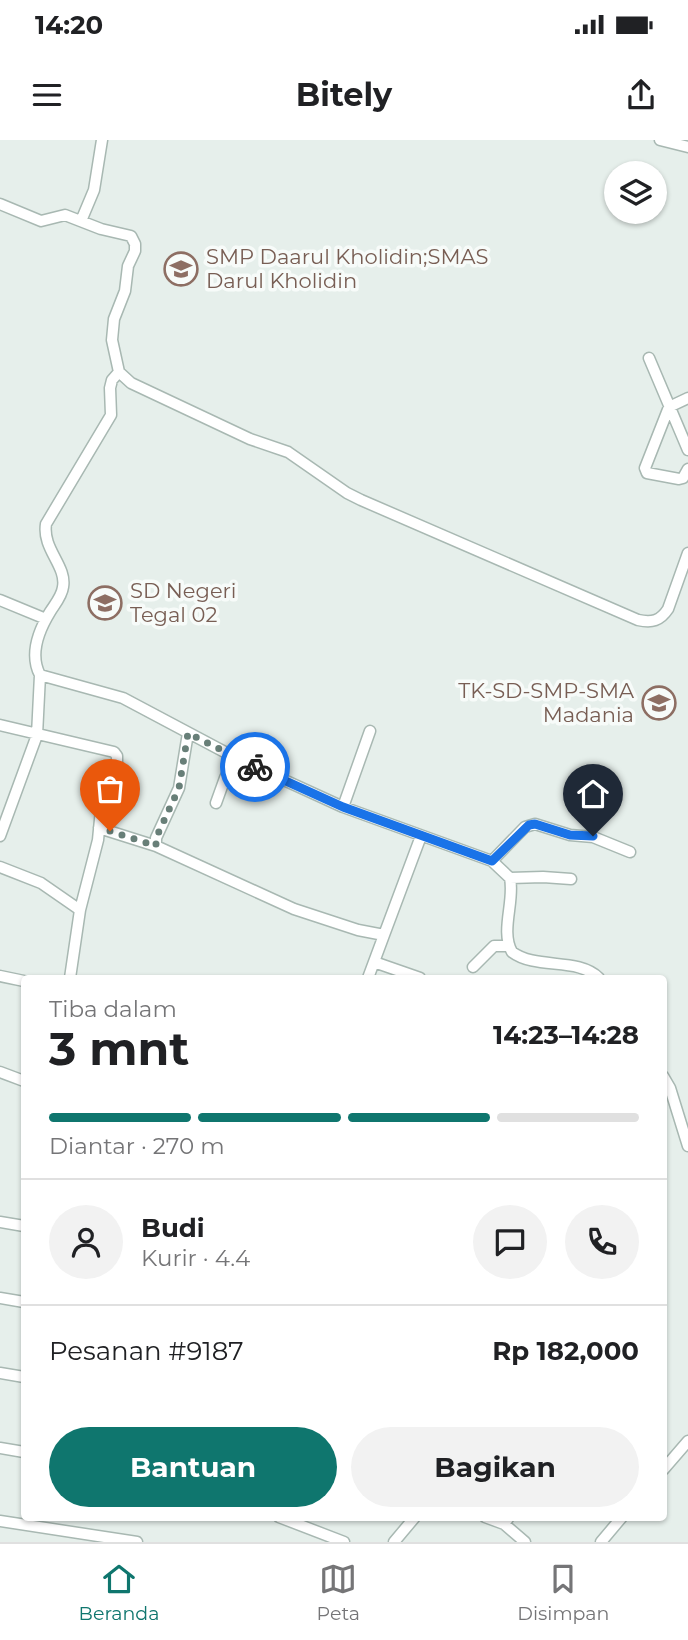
<!DOCTYPE html>
<html lang="id">
<head>
<meta charset="utf-8">
<style>
	:root { --surface:#fff; --page:#f2f2f2; --text:#202124; --muted:#757577; --line:#e0e0e0; --accent:#0f766e }
	body { margin:0; font-family:Montserrat,sans-serif; background:var(--page); color:var(--text); height:100vh; display:flex; flex-direction:column; font-size:26px; white-space:nowrap }
	* { box-sizing:border-box; margin:0 }
	p { font-size:23px; color:var(--muted) }
	.icon { flex:none; width:38px; height:38px; fill:none; stroke:currentColor; stroke-width:2; stroke-linecap:round; stroke-linejoin:round }
	.map { position:relative; flex:1; overflow:hidden }
	.panel { position:absolute; left:21px; top:835px; width:646px; height:546px; display:flex; flex-direction:column; background:var(--surface); border-radius:7px; box-shadow:0 2px 5px #0004 }
	.panel>* { flex:none }
	.controls { position:absolute; left:604px; top:21px; display:grid; gap:14px }
	.controls a { display:grid; place-items:center; width:63px; height:63px; border-radius:50%; background:var(--surface); box-shadow:0 2px 5px #0004; font-size:35px }
	.pin { position:absolute; display:grid; place-items:center; width:60px; height:60px; color:#fff; margin:-72px -30px; border-radius:50% 50% 50% 0; rotate:-45deg; box-shadow:0 0 7px #0007 }
	.pin .icon { rotate:45deg }
	.courier { position:absolute; display:grid; place-items:center; width:70px; height:70px; margin:-35px; border:5px solid #1a73e8; border-radius:50%; background:#fff; color:#222; box-shadow:0 2px 9px #0007 }
	.summary em { font-style:normal; font-weight:700 }
	.summary div { display:flex; flex-direction:column-reverse }
	.summary { display:flex; align-items:center; justify-content:space-between; height:119px; padding:0 28px }
	h1 { font-size:46px; font-weight:700; line-height:52px }
	.bar { display:grid; grid-template-columns:repeat(4,1fr); gap:10px 7px; align-content:center; height:84px; padding:0 28px }
	.bar i { height:9px; border-radius:5px; background:var(--line) }
	.bar .on { background:var(--accent) }
	.bar p { grid-column:span 4 }
	.line { display:flex; align-items:center; gap:18px; padding:0 28px; border-top:2px solid var(--line) }
	.line div { flex:1 }
	.round { display:grid; place-items:center; flex:none; width:74px; height:74px; border-radius:37px; background:var(--page) }
	.button { display:flex; gap:14px; margin-top:auto; padding:14px 28px }
	.button a { flex:1; height:80px; border-radius:42px; background:var(--accent); color:#fff; font-size:28px; font-weight:700; line-height:80px; text-align:center }
	.button a+a { background:var(--page); color:var(--text) }
	.status { display:flex; justify-content:space-between; align-items:center; height:49px; padding:0 35px; background:var(--surface); direction:ltr }
	.status svg { height:19px; fill:currentColor }
	header { display:flex; justify-content:space-between; align-items:center; height:91px; padding:0 28px; background:var(--surface); font-size:32px; font-weight:700 }
	.menu { display:flex; justify-content:space-around; align-items:center; height:98px; border-top:2px solid var(--line); background:var(--surface); font-size:19px; color:var(--muted) }
	.menu a { display:grid; justify-items:center; gap:4px }
	.menu .on { color:var(--accent) }
	.map>svg:first-child { display:block }
	.lines { fill:none; stroke-linecap:round; stroke-linejoin:round }
	.minor-casing { stroke:#a8b8b2; stroke-width:13 }
	.minor { stroke:#fff; stroke-width:10 }
	.done { stroke:#687f78; stroke-width:7; stroke-dasharray:0 12.6 }
	.route { stroke:#1a73e8; stroke-width:9 }
	.labels { text-anchor:middle; stroke-width:7; stroke-linejoin:round; paint-order:stroke }
	.education-label { font-size:21px; fill:#785e54; stroke:#f7fbf9; text-anchor:start }
</style>
</head>
<body>
<div class="status"><b>14:20</b><svg viewBox="0 0 49 12"><path d="M0 12V9h3v3zM5 12V6h3v6zM10 12V3h3v9zM15 12V0h3v12zM26 1h20v11H26zM47 4h2v5h-2z"/></svg></div>
<header><svg class="icon" aria-label="menu" viewBox="0 0 24 24"><path d="M4 6h16M4 12h16M4 18h16"/></svg>Bitely<svg class="icon" aria-label="share" viewBox="0 0 24 24"><path d="M12 15V3M7 8l5-5 5 5M5 13v7h14v-7"/></svg></header>
<div class="map">
<svg width="688" height="1402" viewBox="0 0 688 1402">
	<rect width="100%" height="100%" fill="#e6efeb"/>
	<g class="lines">
		<defs>
			<path id="minor" d="M660 0 688 7
				M0 64 41 81 65 75 101 89 131 96 135 104V111L128 126 125 151 114 179 112 200 119 232 131 243 250 299 288 312 347 353 361 360 638 480C652 483 660 481 668 469L688 413
				M81 81 94 50 102 0
				M649 218 688 310
				M119 232 112 240 110 248 111 275 46 384C42 409 67 426 63 447 62 456 55 464 50 472 39 490 29 514 40 535L123 558 236 618 343 667 492 721 510 738C515 761 500 791 512 812 536 830 578 817 599 838
				M688 258 669 267 645 328 647 333 679 339 683 338 688 329
				M0 460 46 479
				M0 585 114 612 117 616V622L102 659 98 700 80 770 70 838
				M188 593 179 648 156 698V706L294 769 358 790 384 795 421 696
				M216 663 225 638 236 618
				M343 667 370 591
				M99 688 156 706
				M0 696 37 595 40 535
				M492 721 525 687 535 684 570 695 593 697 630 712
				M0 727 41 743 80 770
				M510 738 543 737 571 739
				M374 822 420 838
				M473 827 494 806H509
				M0 836 24 841
				M368 838 384 795
				M0 932 24 941
				M663 936 670 948 688 1006
				M0 1082 24 1086
				M0 1158 24 1162
				M0 1233 24 1237
				M0 1308 24 1312
				M663 1330 688 1301
				M279 1377 344 1402
				M485 1377 504 1384 509 1377
				M496 1377 525 1402
				M0 1381 137 1402
				M394 1402 415 1377
				M601 1402 622 1377"/>
		</defs>
		<use href="#minor" class="minor-casing"/>
		<use href="#minor" class="minor"/>
	</g>
	<g class="lines">
		<path class="done" d="M110 691 156 706V698L179 648 188 593 255 627"/>
		<path class="route" d="M255 627 343 667 492 721 529 685 535 684 570 695 593 696"/>
	</g>
	<defs>
		<symbol id="school-ring" viewBox="-11 -11 22 22"><circle r="9.5" fill="#f7fbf9" stroke="#8d6e63" stroke-width="1.5"/><path d="M0-5L7-2L0 1L-7-2ZM-4 1L0 2.5L4 1V4Q0 6-4 4Z" fill="#8d6e63"/></symbol>
	</defs>
	<g fill-rule="evenodd">
		<use href="#school-ring" x="162" y="110" width="38" height="38"/>
		<use href="#school-ring" x="86" y="444" width="38" height="38"/>
		<use href="#school-ring" x="640" y="544" width="38" height="38"/>
	</g>
	<g class="labels">
		<g class="education-label">
			<text x="206" y="124">SMP Daarul Kholidin;SMAS<tspan x="206" dy="24">Darul Kholidin</tspan></text>
			<text x="130" y="458">SD Negeri<tspan x="130" dy="24">Tegal 02</tspan></text>
			<text x="634" y="558" text-anchor="end">TK-SD-SMP-SMA<tspan x="634" dy="24">Madania</tspan></text>
		</g>
	</g>
</svg>
<div class="controls">
<a><svg class="icon" aria-label="layers" viewBox="0 0 24 24"><path d="M12 4l9 5-9 5-9-5zM3 14l9 5 9-5"/></svg></a>
</div>
<div class="pin" style="left:110px;top:691px;background:#ea580c"><svg class="icon" aria-label="bag" viewBox="0 0 24 24"><path d="M5 8h14l-1 12H6zM9 8a3 3 0 0 1 6 0"/></svg></div>
<div class="pin" style="left:593px;top:696px;background:#1f2937"><svg class="icon" aria-label="home" viewBox="0 0 24 24"><path d="M3 11l9-7 9 7M6 9v11h12V9"/></svg></div>
<div class="courier" style="left:255px;top:627px"><svg class="icon" aria-label="bike" viewBox="0 0 24 24"><circle cx="6" cy="16" r="4"/><circle cx="18" cy="16" r="4"/><path d="M6 16l4-8h5l3 8M10 8l3 8H6M13 5h3"/></svg></div>
<section class="panel">
<div class="summary"><div><h1>3 mnt</h1><p>Tiba dalam</p></div><em>14:23–14:28</em></div>
<div class="bar"><i class="on"></i><i class="on"></i><i class="on"></i><i></i><p>Diantar · 270 m</p></div>
<div class="line" style="height:126px"><a class="round"><svg class="icon" aria-label="person" viewBox="0 0 24 24"><circle cx="12" cy="8" r="4"/><path d="M4 21q1-7 8-7t8 7"/></svg></a><div><b>Budi</b><p>Kurir · 4.4</p></div><a class="round"><svg class="icon" aria-label="chat" viewBox="0 0 24 24"><path d="M4 5h16v11H9l-5 4z"/></svg></a><a class="round"><svg class="icon" aria-label="phone" viewBox="0 0 24 24"><path d="M5 4h4l2 5-3 2q2 4 5 5l2-3 5 2v4C11 20 4 13 5 4z"/></svg></a></div>
<div class="line" style="height:91px"><div>Pesanan #9187</div><b>Rp 182,000</b></div>
<div class="button"><a>Bantuan</a><a>Bagikan</a></div>
</section>
</div>
<nav class="menu">
<a class="on"><svg class="icon" aria-label="home" viewBox="0 0 24 24"><path d="M3 11l9-7 9 7M6 9v11h12V9"/></svg>Beranda</a>
<a><svg class="icon" aria-label="map" viewBox="0 0 24 24"><path d="M3 6l6-2 6 2 6-2v14l-6 2-6-2-6 2zM9 4v14M15 6v14"/></svg>Peta</a>
<a><svg class="icon" aria-label="saved" viewBox="0 0 24 24"><path d="M7 4h10v16l-5-4-5 4z"/></svg>Disimpan</a>
</nav>
</body>
</html>
